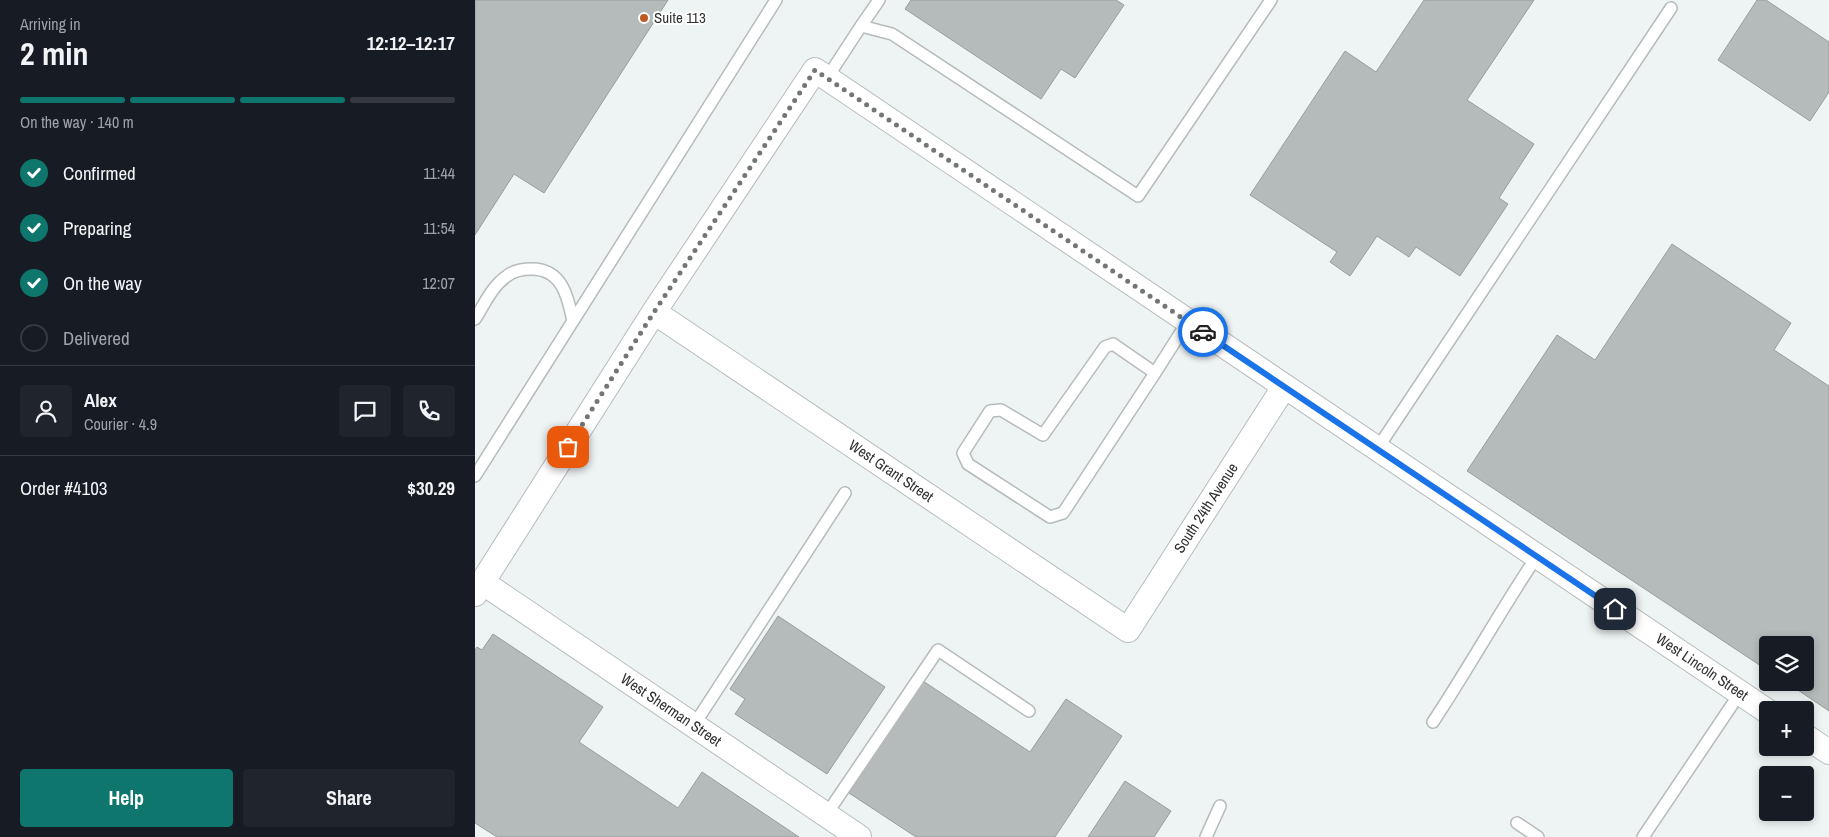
<!DOCTYPE html>
<html lang="en">
<head>
<meta charset="utf-8">
<style>
	:root { --surface:#171b24; --page:#20242c; --text:#f1f3f6; --muted:#9ea1a6; --line:#363941; --accent:#0f766e }
	body { margin:0; font-family:"Archivo Narrow",sans-serif; background:var(--page); color:var(--text); height:100vh; display:flex; flex-direction:column; font-size:19px; white-space:nowrap }
	* { box-sizing:border-box; margin:0 }
	p { font-size:16px; color:var(--muted) }
	.icon { flex:none; width:28px; height:28px; fill:none; stroke:currentColor; stroke-width:2; stroke-linecap:round; stroke-linejoin:round }
	.map { position:relative; flex:1; overflow:hidden }
	.sheet { display:flex; flex-direction:column; background:var(--surface); width:475px }
	.sheet>* { flex:none }
	.fabs { position:absolute; left:1284px; top:636px; display:grid; gap:10px }
	.fabs a { display:grid; place-items:center; width:55px; height:55px; border-radius:5px; background:var(--surface); box-shadow:0 2px 8px #0003; font-size:25px }
	.pin { position:absolute; display:grid; place-items:center; width:42px; height:42px; color:#fff; margin:-21px; border-radius:10px; box-shadow:0 2px 8px #0006 }
	.courier { position:absolute; display:grid; place-items:center; width:50px; height:50px; margin:-25px; border:4px solid #1a73e8; border-radius:50%; background:#fff; color:#222; box-shadow:0 1px 6px #0007 }
	.summary em { font-style:normal; font-weight:700 }
	.summary div { display:flex; flex-direction:column-reverse }
	.summary { display:flex; align-items:center; justify-content:space-between; height:85px; padding:0 20px }
	h1 { font-size:32px; font-weight:700; line-height:38px }
	.bar { display:grid; grid-template-columns:repeat(4,1fr); gap:8px 5px; align-content:center; height:60px; padding:0 20px }
	.bar i { height:6px; border-radius:4px; background:var(--line) }
	.bar .on { background:var(--accent) }
	.bar p { grid-column:span 4 }
	.line { display:flex; align-items:center; gap:12px; padding:0 20px; border-top:1px solid var(--line) }
	.line div { flex:1 }
	.round { display:grid; place-items:center; flex:none; width:52px; height:52px; border-radius:5px; background:var(--page) }
	ol { padding:0 20px; list-style:none }
	li { display:flex; align-items:center; gap:15px; height:55px }
	li p { margin-inline-start:auto }
	li .icon { padding:5px; border-radius:50%; background:var(--accent); color:#fff; stroke-width:4 }
	li:last-child { color:var(--muted) }
	li i { width:28px; height:28px; border:2px solid var(--line); border-radius:50% }
	.button { display:flex; gap:10px; margin-top:auto; padding:10px 20px }
	.button a { flex:1; height:58px; border-radius:5px; background:var(--accent); color:#fff; font-size:20px; font-weight:700; line-height:58px; text-align:center }
	.button a+a { background:var(--page); color:var(--text) }
	main { display:flex; flex:1; min-height:0 }
	.map>svg:first-child { display:block }
	.building { fill:#b5baba; stroke:#989d9d }
	.lines { fill:none; stroke-linecap:round; stroke-linejoin:round }
	.lane-casing { stroke:#b6bbbb; stroke-width:14 }
	.street-casing { stroke:#b6bbbb; stroke-width:26 }
	.lane { stroke:#fff; stroke-width:11 }
	.street { stroke:#fff; stroke-width:24 }
	.done { stroke:#727676; stroke-width:5; stroke-dasharray:0 9 }
	.route { stroke:#1a73e8; stroke-width:6 }
	.poi-dot { fill:#bd5924; stroke:#fff; stroke-width:2 }
	.labels { text-anchor:middle; stroke-width:4; stroke-linejoin:round; paint-order:stroke }
	.poi-label { font-size:15px; fill:#303232; stroke:#fff; text-anchor:start }
	.street-label { font-size:15px; fill:#303232; stroke:#fff }
</style>
</head>
<body>
<main>
<section class="sheet">
<div class="summary"><div><h1>2 min</h1><p>Arriving in</p></div><em>12:12–12:17</em></div>
<div class="bar"><i class="on"></i><i class="on"></i><i class="on"></i><i></i><p>On the way · 140 m</p></div>
<ol>
<li><svg class="icon" aria-label="check" viewBox="0 0 24 24"><path d="M5 12l5 5 9-10"/></svg>Confirmed<p>11:44</p></li>
<li><svg class="icon" aria-label="check" viewBox="0 0 24 24"><path d="M5 12l5 5 9-10"/></svg>Preparing<p>11:54</p></li>
<li><svg class="icon" aria-label="check" viewBox="0 0 24 24"><path d="M5 12l5 5 9-10"/></svg>On the way<p>12:07</p></li>
<li><i></i>Delivered</li>
</ol>
<div class="line" style="height:90px"><a class="round"><svg class="icon" aria-label="person" viewBox="0 0 24 24"><circle cx="12" cy="8" r="4"/><path d="M4 21q1-7 8-7t8 7"/></svg></a><div><b>Alex</b><p>Courier · 4.9</p></div><a class="round"><svg class="icon" aria-label="chat" viewBox="0 0 24 24"><path d="M4 5h16v11H9l-5 4z"/></svg></a><a class="round"><svg class="icon" aria-label="phone" viewBox="0 0 24 24"><path d="M5 4h4l2 5-3 2q2 4 5 5l2-3 5 2v4C11 20 4 13 5 4z"/></svg></a></div>
<div class="line" style="height:65px"><div>Order #4103</div><b>$30.29</b></div>
<div class="button"><a>Help</a><a>Share</a></div>
</section>
<div class="map">
<svg width="1354" height="837" viewBox="0 0 1354 837">
	<rect width="100%" height="100%" fill="#eef3f3"/>
	<path class="building" d="M0 0H193L69 193 39 174 0 235Z
		M436 0H641L649 5 600 78 586 69 566 99 430 9Z
		M949 0H1059L992 100 1059 144 1024 198 1033 204 985 276 941 247 934 257 902 236 875 276 855 262 862 252 775 195 870 51 901 72Z
		M1282 0H1291L1354 42V92L1335 121 1243 60Z
		M1197 244 1316 323 1299 350 1354 386V711L1311 682H1330V645H1292V670L992 471 1082 335 1120 360Z
		M303 616 410 687 352 774 260 714 270 699 255 689Z
		M18 634 128 707 104 742 203 808 227 772 324 837H22L0 823V650L2 647 7 650Z
		M448 681 555 752 591 699 647 736 580 837H441L374 793Z
		M650 781 696 811 679 837H613Z"/>
	<g class="lines">
		<defs>
			<path id="lane" d="M386 26 404 0
				M352 78 386 26 417 34 663 196 796 0
				M0 319C9 305 17 286 32 276 39 270 49 269 57 269 87 269 93 297 98 321
				M680 373 638 344 630 347 568 435 526 410 515 411 488 453 493 464 575 517 588 513 680 373 713 321
				M902 449 1196 8
				M0 476 301 0
				M958 722C994 668 1025 611 1062 556
				M219 725 370 493
				M351 815 463 650 554 711
				M1042 823 1063 837
				M731 837 745 806
				M1168 837 1265 693"/>
			<path id="street" d="M179 312 653 630 809 387
				M7 582 384 837
				M0 594 179 312 340 70 1292 711
				M1330 736 1354 752"/>
		</defs>
		<use href="#lane" class="lane-casing"/>
		<use href="#street" class="street-casing"/>
		<use href="#lane" class="lane"/>
		<use href="#street" class="street"/>
	</g>
	<g class="lines">
		<path class="done" d="M93 447 179 312 340 70 728 332"/>
		<path class="route" d="M728 332 1140 609"/>
	</g>
	<circle class="poi-dot" cx="169" cy="18" r="5"/>
	<g class="labels">
		<g class="poi-label">
			<text x="179" y="23">Suite 113</text>
		</g>
		<g class="street-label">
			<text transform="translate(416 471) rotate(34)" y="5">West Grant Street</text>
			<text transform="translate(731 508) rotate(-57)" y="5">South 24th Avenue</text>
			<text transform="translate(1227 667) rotate(34)" y="5">West Lincoln Street</text>
			<text transform="translate(196 710) rotate(34)" y="5">West Sherman Street</text>
		</g>
	</g>
</svg>
<div class="fabs">
<a><svg class="icon" aria-label="layers" viewBox="0 0 24 24"><path d="M12 4l9 5-9 5-9-5zM3 14l9 5 9-5"/></svg></a>
<a>+</a>
<a>−</a>
</div>
<div class="pin" style="left:93px;top:447px;background:#ea580c"><svg class="icon" aria-label="bag" viewBox="0 0 24 24"><path d="M5 8h14l-1 12H6zM9 8a3 3 0 0 1 6 0"/></svg></div>
<div class="pin" style="left:1140px;top:609px;background:#1f2937"><svg class="icon" aria-label="home" viewBox="0 0 24 24"><path d="M3 11l9-7 9 7M6 9v11h12V9"/></svg></div>
<div class="courier" style="left:728px;top:332px"><svg class="icon" aria-label="car" viewBox="0 0 24 24"><path d="M5 17H2v-5l4-1 3-4h7l3 4 3 1v5h-3M9 17h6M6 11h13"/><circle cx="7" cy="17" r="2"/><circle cx="17" cy="17" r="2"/></svg></div>
</div>
</main>
</body>
</html>
